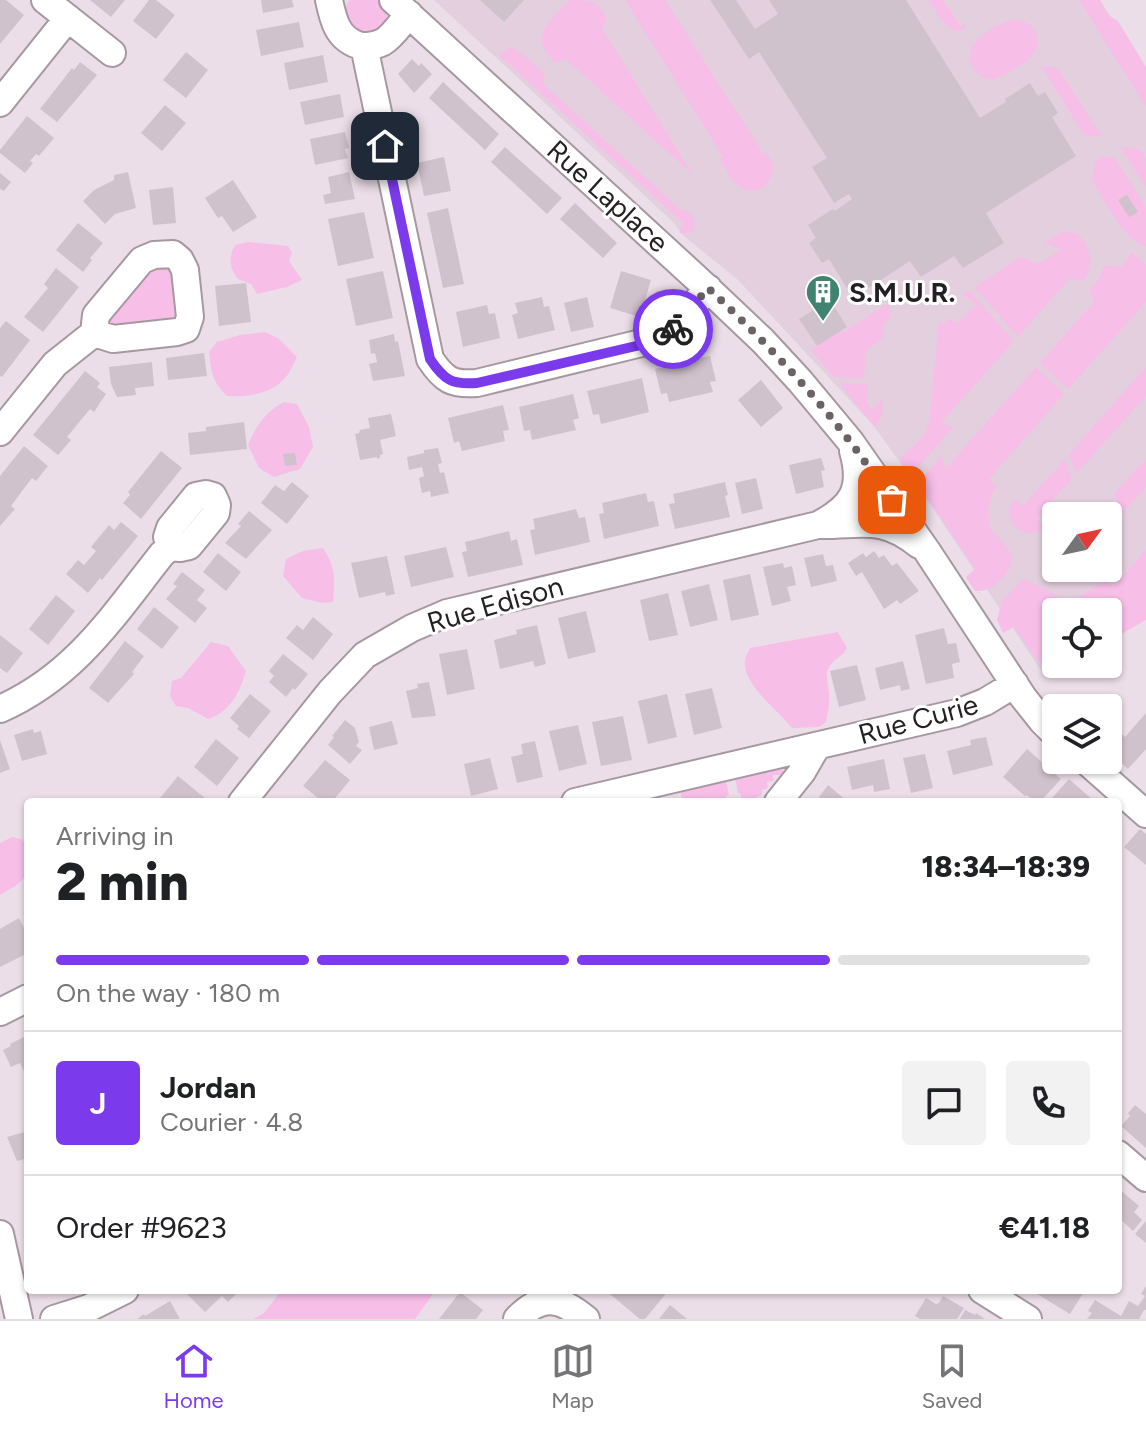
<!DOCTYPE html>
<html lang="en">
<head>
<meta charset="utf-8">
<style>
	:root { --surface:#fff; --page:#f2f2f2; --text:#202124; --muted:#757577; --line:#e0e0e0; --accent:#7c3aed }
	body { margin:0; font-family:Figtree,sans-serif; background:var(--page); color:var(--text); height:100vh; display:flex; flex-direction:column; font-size:30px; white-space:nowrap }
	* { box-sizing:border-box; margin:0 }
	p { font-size:26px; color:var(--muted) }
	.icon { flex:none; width:44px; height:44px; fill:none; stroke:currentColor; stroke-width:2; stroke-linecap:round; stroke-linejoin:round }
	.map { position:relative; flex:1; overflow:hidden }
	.panel { position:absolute; left:24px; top:798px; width:1098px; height:496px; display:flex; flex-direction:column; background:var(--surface); border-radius:8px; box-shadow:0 2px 6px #0004 }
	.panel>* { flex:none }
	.needle { width:52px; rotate:57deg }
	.fabs { position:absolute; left:1042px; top:502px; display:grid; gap:16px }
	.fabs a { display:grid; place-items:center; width:80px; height:80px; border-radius:8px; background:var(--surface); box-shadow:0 2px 6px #0004; font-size:40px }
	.pin { position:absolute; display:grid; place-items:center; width:68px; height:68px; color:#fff; margin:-34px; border-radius:16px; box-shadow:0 4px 12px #0006 }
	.courier { position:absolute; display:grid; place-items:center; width:80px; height:80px; margin:-40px; border:6px solid #7c3aed; border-radius:50%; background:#fff; color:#222; box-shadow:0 2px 10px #0007 }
	.head em { font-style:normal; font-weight:800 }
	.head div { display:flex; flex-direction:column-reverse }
	.head { display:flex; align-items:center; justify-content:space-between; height:136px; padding:0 32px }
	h1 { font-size:52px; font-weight:800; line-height:60px }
	.bar { display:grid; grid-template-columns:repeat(4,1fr); gap:12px 8px; align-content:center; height:96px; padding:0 32px }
	.bar i { height:10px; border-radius:6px; background:var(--line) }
	.bar .active { background:var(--accent) }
	.bar p { grid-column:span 4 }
	.line { display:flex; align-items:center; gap:20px; padding:0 32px; border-top:2px solid var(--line) }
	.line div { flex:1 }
	.round { display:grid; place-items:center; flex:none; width:84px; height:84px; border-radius:8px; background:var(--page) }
	.tabs { display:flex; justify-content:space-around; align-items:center; height:112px; border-top:2px solid var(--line); background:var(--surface); font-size:22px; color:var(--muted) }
	.tabs a { display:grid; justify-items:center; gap:4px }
	.tabs .active { color:var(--accent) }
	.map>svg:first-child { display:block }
	.built { fill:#e4cfde; fill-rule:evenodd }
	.green { fill:#f7bee8 }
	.building { fill:#d0c2cc }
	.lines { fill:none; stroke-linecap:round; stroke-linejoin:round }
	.minor-casing { stroke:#a598a1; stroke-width:30 }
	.minor { stroke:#fff; stroke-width:26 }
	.done { stroke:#6a6267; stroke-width:8; stroke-dasharray:0 14.4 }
	.route { stroke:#7c3aed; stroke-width:10 }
	.labels { text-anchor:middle; stroke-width:6; stroke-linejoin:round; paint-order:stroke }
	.street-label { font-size:28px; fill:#241f22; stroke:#fff }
	.poi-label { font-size:28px; font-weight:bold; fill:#241f22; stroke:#fff; text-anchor:start }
</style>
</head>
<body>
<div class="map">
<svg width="1146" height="1319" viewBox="0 0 1146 1319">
	<rect width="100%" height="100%" fill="#ecdee8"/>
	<path class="built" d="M434 0H1098L1146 72V577L1108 612H1056V664H1060L1046 678 930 504 873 425 738 280 684 236 673 222ZM1056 516H1108V568H1056Z"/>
	<path class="green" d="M349 0H382C390 20 388 21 373 35L353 33 344 10Z
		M570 0C592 0 595 0 607 18L602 28 693 175 566 59 555 63C541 47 536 37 551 20 557 13 563 6 570 0Z
		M625 0H665L763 153H767C785 177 757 202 738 185 730 179 725 166 719 158L723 157Z
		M928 0H943L961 27 966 20 965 28C958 33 952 30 946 24L945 25Z
		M1079 0H1100L1110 16 1118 21 1146 67V107Z
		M1016 20C1025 21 1032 24 1036 33 1046 57 1009 73 992 80 974 77 961 57 976 41 984 32 1003 21 1016 20Z
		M510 46 526 57 545 74 543 84 683 212 685 209 693 217 695 224 693 231 689 233H680L679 230 684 224 500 56Z
		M1041 66 1053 67 1059 70 1102 137 1084 135Z
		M1120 147 1141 150 1146 158V187Z
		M1103 156 1115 158 1146 208V247C1120 236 1107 203 1092 180L1095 161Z
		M1064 231 1078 234C1091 248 1096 267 1082 282L1070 278 1018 337 974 287 1021 257 1038 264 1061 250 1045 242Z
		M248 242 288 246 292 253 289 261 302 280 287 287 257 294 251 284 238 279C229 267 228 258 235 245Z
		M1132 252 1146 265V302L1068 389 1040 363 1094 302 1090 289 1098 280 1104 265 1122 267Z
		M148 266H175L178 321 112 326 108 317Z
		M969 290 1014 341 941 423 953 427 911 475 900 459 924 436 929 423 939 321 945 324 948 318 958 323 977 304 962 295Z
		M890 302 889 320 884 323 883 337 866 352 864 379 834 377 811 350 839 332 840 334Z
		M265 332 278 338 297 357C293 365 289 375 283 380 268 395 247 397 227 396 212 381 211 372 209 352L217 342 240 335Z
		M1036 367 1064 394 989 479 997 487C986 503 985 519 995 536L997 535C1002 542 1011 550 1012 558 1013 569 998 585 988 589 983 591 980 591 975 591L966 577 975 569 918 484 941 456 946 468Z
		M1146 367V396L1076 474 1069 454Z
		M839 383 868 384 867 404 872 409 883 400 882 415 875 427Z
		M284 402 297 404 309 427 313 447 300 469 274 477 259 468 248 445C256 426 265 412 284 402Z
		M1065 459 1072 479 1036 519 1045 527C1036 535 1027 535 1017 529 1009 520 1006 510 1014 499L1023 506Z
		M1146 459V487L1122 514 1114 494Z
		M323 548C336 567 335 580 333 602L322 603 302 598 283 576 286 559 303 551Z
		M1146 550V620L1123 633 1108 637V612H1056V663L1044 664 1037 660 1014 627 1003 633 997 620 1002 601 1023 579 1048 590 1067 604 1105 581 1113 587Z
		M838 632 847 648C843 656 834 659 829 667 824 675 829 685 829 694 830 703 828 713 826 722L819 727 792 728C779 711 742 684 745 661 746 656 748 653 750 648Z
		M211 642 228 646 246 671C240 692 230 712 208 719L188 708 176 706 170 696 172 681 181 678Z
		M780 766 786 774 781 789 780 775H773L774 781 767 782 768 788 762 790V795L756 797V802H735L742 800 740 793H738L734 773Z
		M725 776 729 795 726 796 727 802H683L681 795 683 789Z
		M12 837 21 839 28 845C28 877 29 879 0 895V843Z
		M282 1290H436L415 1319H253L264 1313Z"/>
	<path class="building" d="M0 0H6L24 15 0 44Z
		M90 0H125L111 17Z
		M149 0H156L175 15 156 39 133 21Z
		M261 0H292L294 7 263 13Z
		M480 0H524L504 22Z
		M710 0H736L755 29 778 14 769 0H906L980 118 1006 102 1005 99 1030 83 1038 96 1045 92 1058 113 1052 117 1076 156 986 213 1004 243 963 268 954 256 921 277 910 261 853 298 829 259 822 263 809 243 816 238 808 225 833 209 835 211 852 199 849 194 834 203 812 167 827 158 759 52 749 59Z
		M299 22 304 47 261 56 256 30Z
		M186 52 208 70 186 98 163 80Z
		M323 55 328 82 289 90 284 63Z
		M412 59 419 66 421 63 432 74 414 93 398 74Z
		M80 62 97 75 57 122 40 109 72 68 74 70Z
		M443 82 499 134 485 150 429 98Z
		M340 94 344 117 305 125 300 102Z
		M165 105 186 123 162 151 141 133Z
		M27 116 54 138 39 156 36 154 30 161 33 163 25 173 0 153V150Z
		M345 132 349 148 345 149 348 158 315 165 310 139Z
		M505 147 562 198 547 214 491 162Z
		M444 157 451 191 424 196 417 163Z
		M128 172 136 208 115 214 105 224 83 201 94 190 114 180V175Z
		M349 172 355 199 325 204 323 195 331 193 328 177Z
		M0 173 11 182 4 191 0 189Z
		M233 180 257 217 233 232 222 216 218 218 205 198Z
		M173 187 176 223 153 225 149 190Z
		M1127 195 1138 212 1129 217 1118 200Z
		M575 203 617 243 603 258 560 219Z
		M448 208 464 284 443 288 427 213Z
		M364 212 374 258 338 266 328 219Z
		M78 223 103 243 90 258 92 260 83 272 56 250Z
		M56 268 79 287 43 332 24 317 48 288 44 284Z
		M383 271 393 318 356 326 346 279Z
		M621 271 651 280 640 317 610 308Z
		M246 283 251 322 219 326 215 286Z
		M542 297 544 307 549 306 555 330 518 339 512 315 518 313 515 303Z
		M587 297 594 327 571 332 564 303Z
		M830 300 847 327 817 346 799 319Z
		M487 305 489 314 495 313 500 338 463 347 456 312Z
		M6 321 30 340 2 377 0 376V328Z
		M394 334 395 342 398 341 405 376 373 381 369 364 377 362 375 353 371 354 369 340Z
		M204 353 207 376 168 380 166 358Z
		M710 356 716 381 710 382 713 392 669 402 667 393 661 394 655 369Z
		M152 362 154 386 135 388 136 395 117 397 111 384 109 367Z
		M85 371 100 383 97 387 106 394 94 412 90 409 67 437 71 440 58 455 33 435Z
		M642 378 649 412 601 424 599 414 593 415 587 391Z
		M761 380 783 408 761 427 738 400Z
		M573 394 579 418 573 420 576 430 532 440 530 430 524 431 519 407Z
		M503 405 509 430 503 431 505 441 462 451 459 441 454 443 448 418Z
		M391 414 396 436 380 440 383 454 380 455V458L377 459V457L360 460 355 434 359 433 360 430 370 428 368 418Z
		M244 422 247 449 190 455 188 433 206 431V427Z
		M24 446 48 466 36 481 32 478 22 491 11 506 15 509 0 526V476Z
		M438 448 442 463 438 464 440 473 444 472 449 493 431 497 430 491 422 493 419 478 424 476 422 467 409 470 407 457 424 453V450Z
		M161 451 182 468 141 519 123 503 130 495 128 492Z
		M295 453 297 465 285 466 283 454Z
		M821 458 825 470 821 471 824 487 796 494 789 465Z
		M756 478 763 509 742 514 735 483Z
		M292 482 309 496 287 524 261 503 275 485 284 491Z
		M725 482 728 495 725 496 730 517 675 529 669 504 675 503 673 494Z
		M646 493 648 502 654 501 659 526 604 539 599 514 604 513 602 503Z
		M576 509 579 518 585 517 590 542 535 555 530 530 535 529 533 519Z
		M249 511 272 530 246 559 225 543 241 526 238 524Z
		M121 522 138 536 102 580 100 578 88 593 66 574 78 560 84 565 96 551 91 547 109 525 114 530Z
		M509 531 511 541 517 539 523 565 468 577 462 552 467 551 465 542Z
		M446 547 454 577 411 587 404 556Z
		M874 551 879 558 884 555 892 566 897 563 919 591 900 604 897 600 884 609 862 572 856 576 848 563 863 553 866 557Z
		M218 553 241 572 226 591 203 572Z
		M823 554 826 566 833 565 837 581 811 587 804 558Z
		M387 556 395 594 386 596 385 592 359 598 351 563Z
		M783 563 784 568 792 566 796 585 787 587 791 601 772 606 763 567Z
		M182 572 205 590 197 600 207 608 195 623 166 599 177 586 173 584Z
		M750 574 759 615 731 621 723 580Z
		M709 584 718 620 690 627 681 591Z
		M668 593 678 635 649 641 640 600Z
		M56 595 75 611 48 645 29 629Z
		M154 607 179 627 162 649 137 629Z
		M586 611 596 652 568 659 558 618Z
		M313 617 333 634 313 660 286 638 297 625 303 630Z
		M537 625 546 664 535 667 533 661 500 669 494 640 517 634 516 630Z
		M944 628 948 644 956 643 960 662 952 664 954 678 926 684 915 635Z
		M0 635 23 653 7 673 0 668Z
		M125 641 144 656 132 672 134 674 108 703 89 688Z
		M467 649 475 689 447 695 439 654Z
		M283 654 308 674 295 690 293 688 286 697 269 682 274 676 269 671Z
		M903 661 910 689 901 691 900 685 880 690 875 668Z
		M857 665 866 700 839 707 830 671Z
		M429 682 436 716 412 718 406 691 418 688 417 684Z
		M712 688 722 728 694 735 685 694Z
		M250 694 271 711 249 738 237 729 239 726 230 718Z
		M667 694 677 737 648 744 638 701Z
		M1146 713V749L1128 769 1108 751V738L1116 729 1125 737Z
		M623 716 632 760 601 766 592 722Z
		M345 720 355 728 359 742 356 746 362 750 350 764 328 745 334 737 332 736Z
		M392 721 398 744 374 750 369 727Z
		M578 725 587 764 559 771 549 731Z
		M33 729 34 733 41 731 47 754 22 761 14 735Z
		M986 737 993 765 953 775 947 751 971 745 970 740Z
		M216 739 239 758 217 786 194 767Z
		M0 740 10 769 0 773Z
		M535 741 543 777 517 783 511 757 523 754 521 744Z
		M1027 749 1061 779 1040 802H1035L1027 795 1025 796 1003 777Z
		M925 754 933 788 911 793 903 758Z
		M490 758 498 789 471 796 464 764Z
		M884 759 890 789 874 792 873 785 852 790 847 767Z
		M325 760 350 780 332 802H323L303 786Z
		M178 776 206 799 204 802H165L160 798Z
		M1069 779 1085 793 1095 802H1057L1052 798Z
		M828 785 848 802H817L820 798 819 797Z
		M1140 829 1146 834V865L1124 847Z
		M19 918 28 936V953L0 967V929Z
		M28 1035V1079L20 1063 11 1067 3 1050 11 1046 10 1044Z
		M1135 1105 1146 1114V1148L1121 1126 1130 1116 1128 1113Z
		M28 1131V1158L17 1161 7 1137Z
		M1118 1188 1139 1206 1134 1212 1142 1220 1133 1231 1118 1217Z
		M1146 1221V1243L1135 1234Z
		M1146 1286V1310H1144L1139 1319H1087L1092 1313 1088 1311 1095 1300 1121 1316 1129 1301 1138 1306 1145 1296 1141 1294Z
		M183 1290H240L228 1302 222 1296 205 1312Z
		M605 1290H669L645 1319H640Z
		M1039 1290H1085L1070 1314 1037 1294Z
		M460 1292 483 1310 476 1319H439Z
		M943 1296 964 1308 957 1319H920L915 1316 926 1298 936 1304 939 1303Z
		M170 1301 180 1319H137L144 1314 145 1316Z
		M670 1305 687 1319H659Z
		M965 1310 975 1315 976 1313 985 1319H960Z"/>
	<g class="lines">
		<defs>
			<path id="minor" d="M45 0 112 53
				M329 0C333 19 337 38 358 45 366 47 375 46 383 42 393 36 401 23 409 14
				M393 0 706 287 763 341 800 381 850 441 927 551 1023 697 1042 721 1056 735
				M364 46 430 359C444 380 452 385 477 383L662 338 672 330 708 288
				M0 103 68 18
				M0 432 55 364 94 333 96 315 142 260 154 255 173 254 180 260 185 270 190 317 186 329 177 332 113 339 94 333
				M818 525C852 507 864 490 853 451
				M0 709C75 676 113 616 162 554L170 547 180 548 189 546 216 513 217 505 213 496 206 494 196 496 170 528 167 537 170 547
				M1085 760 1146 814
				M242 802 330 692 365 655 412 628 447 613 818 525C861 526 881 514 919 545
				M575 802 957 713 985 702 1015 684
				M778 802 802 772 817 746
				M0 1012 28 998
				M1118 1154 1146 1178
				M0 1234 19 1319
				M982 1290 1028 1319
				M54 1319 89 1308 125 1290
				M517 1319C542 1293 561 1298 586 1319"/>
		</defs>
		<use href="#minor" class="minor-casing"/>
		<use href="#minor" class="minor"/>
	</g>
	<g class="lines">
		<path class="done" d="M673 329 708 288C756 333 804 382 844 434 861 455 876 478 892 500"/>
		<path class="route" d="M385 146 430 359C444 380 452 385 477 383L649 343 662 338 673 329"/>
	</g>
	<defs>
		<symbol id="building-pin" viewBox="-11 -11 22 30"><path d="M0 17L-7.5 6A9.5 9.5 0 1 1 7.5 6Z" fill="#418271" stroke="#fff"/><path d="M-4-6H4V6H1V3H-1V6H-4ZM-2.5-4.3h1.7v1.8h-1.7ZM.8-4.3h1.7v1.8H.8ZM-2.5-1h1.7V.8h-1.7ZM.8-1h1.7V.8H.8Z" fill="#fff"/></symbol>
	</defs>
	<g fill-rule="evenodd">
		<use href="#building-pin" x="803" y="272" width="40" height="54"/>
	</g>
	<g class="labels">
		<g class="street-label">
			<text transform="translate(608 196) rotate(42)" y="10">Rue Laplace</text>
			<text transform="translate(495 604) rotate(-16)" y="10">Rue Edison</text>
			<text transform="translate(918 719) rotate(-15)" y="10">Rue Curie</text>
		</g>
		<g class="poi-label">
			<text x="849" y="302">S.M.U.R.</text>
		</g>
	</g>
</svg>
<div class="fabs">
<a><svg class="needle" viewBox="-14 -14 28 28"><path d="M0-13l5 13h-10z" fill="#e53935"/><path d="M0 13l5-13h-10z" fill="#757577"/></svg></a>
<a><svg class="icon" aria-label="locate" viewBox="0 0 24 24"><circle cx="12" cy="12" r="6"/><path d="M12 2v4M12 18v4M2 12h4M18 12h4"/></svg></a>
<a><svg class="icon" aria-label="layers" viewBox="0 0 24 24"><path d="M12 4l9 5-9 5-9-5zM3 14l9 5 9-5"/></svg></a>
</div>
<div class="pin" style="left:892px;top:500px;background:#ea580c"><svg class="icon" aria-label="bag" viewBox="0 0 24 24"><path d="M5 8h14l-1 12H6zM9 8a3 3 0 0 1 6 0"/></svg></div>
<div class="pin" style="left:385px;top:146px;background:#1f2937"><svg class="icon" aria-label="home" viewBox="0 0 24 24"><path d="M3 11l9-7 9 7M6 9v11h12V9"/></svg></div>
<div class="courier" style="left:673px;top:329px"><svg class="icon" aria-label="bike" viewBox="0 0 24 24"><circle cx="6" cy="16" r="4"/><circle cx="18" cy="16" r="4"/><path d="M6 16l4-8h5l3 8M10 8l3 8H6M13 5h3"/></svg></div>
<section class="panel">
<div class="head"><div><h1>2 min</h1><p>Arriving in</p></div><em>18:34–18:39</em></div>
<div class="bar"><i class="active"></i><i class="active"></i><i class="active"></i><i></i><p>On the way · 180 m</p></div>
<div class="line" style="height:144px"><b class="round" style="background:var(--accent);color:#fff">J</b><div><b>Jordan</b><p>Courier · 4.8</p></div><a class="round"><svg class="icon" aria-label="chat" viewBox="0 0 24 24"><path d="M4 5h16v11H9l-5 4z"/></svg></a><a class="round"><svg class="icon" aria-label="phone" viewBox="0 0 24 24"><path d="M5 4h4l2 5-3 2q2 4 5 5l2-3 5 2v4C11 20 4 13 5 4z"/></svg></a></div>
<div class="line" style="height:104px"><div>Order #9623</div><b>€41.18</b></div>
</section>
</div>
<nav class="tabs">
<a class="active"><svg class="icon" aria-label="home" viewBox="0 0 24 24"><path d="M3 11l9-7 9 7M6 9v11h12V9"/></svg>Home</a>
<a><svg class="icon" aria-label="map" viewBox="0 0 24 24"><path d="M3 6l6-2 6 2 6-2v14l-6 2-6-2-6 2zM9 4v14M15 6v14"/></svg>Map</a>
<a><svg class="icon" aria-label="saved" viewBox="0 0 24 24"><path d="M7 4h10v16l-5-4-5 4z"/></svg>Saved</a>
</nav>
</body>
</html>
